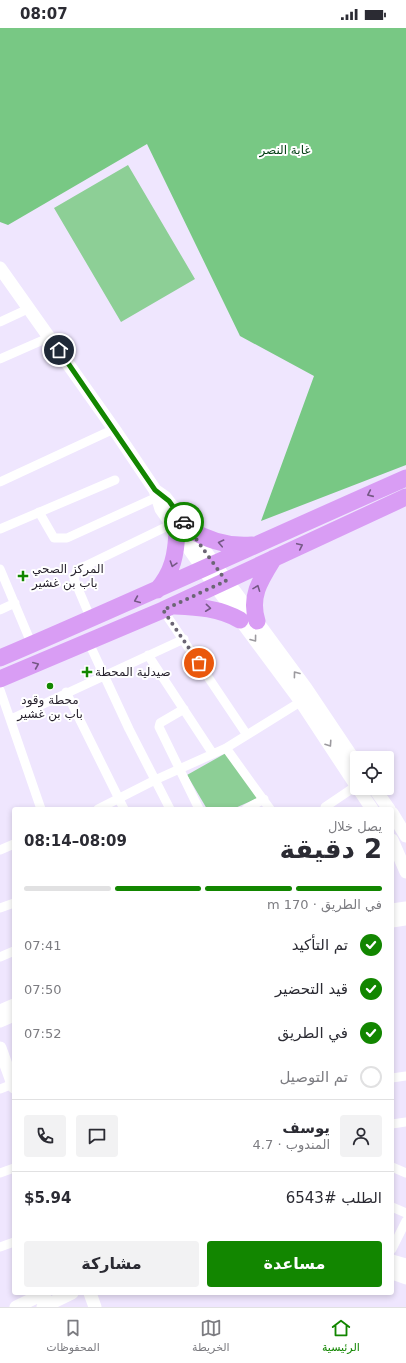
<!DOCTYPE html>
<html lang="ar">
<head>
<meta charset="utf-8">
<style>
	:root { --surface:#fff; --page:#f2f2f3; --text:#2b2b33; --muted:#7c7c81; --line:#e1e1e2; --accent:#128600 }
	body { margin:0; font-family:"DejaVu Sans",Vazirmatn,sans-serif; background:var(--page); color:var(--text); direction:rtl; height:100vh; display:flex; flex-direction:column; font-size:15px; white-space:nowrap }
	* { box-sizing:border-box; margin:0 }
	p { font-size:13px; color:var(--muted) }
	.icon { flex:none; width:22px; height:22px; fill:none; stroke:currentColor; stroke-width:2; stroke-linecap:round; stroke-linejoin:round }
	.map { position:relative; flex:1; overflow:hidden; direction:ltr }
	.drawer { position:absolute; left:12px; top:779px; width:382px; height:488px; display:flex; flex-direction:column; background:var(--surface); border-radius:4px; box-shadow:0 2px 6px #0003; direction:rtl }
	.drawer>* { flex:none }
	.controls { position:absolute; left:350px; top:723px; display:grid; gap:8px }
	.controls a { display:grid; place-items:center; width:44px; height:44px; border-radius:4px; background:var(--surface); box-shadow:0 2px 6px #0003; font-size:20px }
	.pin { position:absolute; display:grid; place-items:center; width:34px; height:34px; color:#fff; margin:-17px; border:2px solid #fff; border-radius:50%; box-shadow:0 1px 4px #0007 }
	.courier { position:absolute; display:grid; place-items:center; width:40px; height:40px; margin:-20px; border:3px solid #128600; border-radius:50%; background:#fff; color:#222; box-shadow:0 1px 5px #0007 }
	.overview em { font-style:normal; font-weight:800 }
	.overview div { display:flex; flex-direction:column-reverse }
	.overview { display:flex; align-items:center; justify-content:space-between; height:68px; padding:0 12px }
	h1 { font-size:26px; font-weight:800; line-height:30px }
	.bar { display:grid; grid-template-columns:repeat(4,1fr); gap:6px 4px; align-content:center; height:48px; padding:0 12px }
	.bar i { height:5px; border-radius:3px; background:var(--line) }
	.bar .selected { background:var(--accent) }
	.bar p { grid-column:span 4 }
	.line { display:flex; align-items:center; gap:10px; padding:0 12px; border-top:1px solid var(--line) }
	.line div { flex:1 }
	.round { display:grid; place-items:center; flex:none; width:42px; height:42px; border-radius:4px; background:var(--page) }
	ol { padding:0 12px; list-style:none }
	li { display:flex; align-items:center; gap:12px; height:44px }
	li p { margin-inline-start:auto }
	li .icon { padding:4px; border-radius:50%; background:var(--accent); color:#fff; stroke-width:4 }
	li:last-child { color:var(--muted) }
	li i { width:22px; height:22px; border:2px solid var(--line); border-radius:50% }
	.primary-button { display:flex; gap:8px; margin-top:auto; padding:8px 12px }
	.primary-button a { flex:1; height:46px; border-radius:4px; background:var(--accent); color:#fff; font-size:16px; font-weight:800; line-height:46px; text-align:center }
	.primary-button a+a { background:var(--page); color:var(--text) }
	.status { display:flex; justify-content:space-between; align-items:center; height:28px; padding:0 20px; background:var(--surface); direction:ltr }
	.status svg { height:11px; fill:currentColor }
	.tab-bar { display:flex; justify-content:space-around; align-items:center; height:56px; border-top:1px solid var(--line); background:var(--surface); font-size:11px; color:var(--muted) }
	.tab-bar a { display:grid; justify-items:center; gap:2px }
	.tab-bar .selected { color:var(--accent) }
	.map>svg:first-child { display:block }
	.green { fill:#8dcf96 }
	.forest { fill:#78c884 }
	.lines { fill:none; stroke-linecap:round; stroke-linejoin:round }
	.street { stroke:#fff; stroke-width:9 }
	.secondary { stroke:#fff; stroke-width:13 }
	.highway { stroke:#d99df4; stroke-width:17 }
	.oneway { stroke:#755885 }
	.oneway2 { stroke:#9c9a9f }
	.done { stroke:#6b6574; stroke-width:4; stroke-dasharray:0 7.2 }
	.route { stroke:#128600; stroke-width:5 }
	.poi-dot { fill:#128600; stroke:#fff; stroke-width:1.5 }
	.labels { text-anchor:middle; stroke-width:4; stroke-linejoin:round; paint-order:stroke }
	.park-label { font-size:12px; fill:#003d12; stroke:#fff }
	.poi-label { font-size:12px; fill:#241f2a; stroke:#fff; text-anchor:start }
</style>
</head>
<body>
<div class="status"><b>08:07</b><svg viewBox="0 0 49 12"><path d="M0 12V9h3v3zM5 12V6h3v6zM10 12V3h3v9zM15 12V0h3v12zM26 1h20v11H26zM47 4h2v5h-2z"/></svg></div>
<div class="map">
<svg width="406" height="1279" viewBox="0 0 406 1279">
	<rect width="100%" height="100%" fill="#efe6fe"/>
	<path class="green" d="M128 137 195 251 121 294 54 180Z
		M226 725 260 769 233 781H207L187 747Z"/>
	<path class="forest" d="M0 0H406V437L261 493 314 348 240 308 147 116 8 197 0 194Z"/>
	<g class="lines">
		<path class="street" d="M0 294 30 280
			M0 331 50 309
			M0 454 114 401
			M39 484 54 510H67L157 469
			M0 501 115 452
			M0 541 32 617
			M0 582 15 575
			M163 582 247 707
			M91 591 74 551 77 542 172 496
			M89 615 129 701 170 781
			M148 627 213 726
			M0 662 41 781
			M66 664 124 781
			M184 681 160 695 159 699 199 781
			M11 691 184 611
			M226 720 270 781
			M325 779 356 758
			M98 781 155 752 226 720 305 671
			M246 781 264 771
			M0 822 14 816
			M0 880 14 875
			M0 929 14 923
			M392 1050 406 1048
			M0 1061 13 1056
			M392 1096 406 1094
			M392 1139 406 1145
			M0 1145 14 1140
			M392 1179 406 1185
			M0 1219 14 1214
			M392 1221 406 1193"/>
		<path class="secondary" d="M0 240 114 401 155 462 161 481 215 558 301 674 357 759
			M155 462 165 469 172 478 306 660 357 736
			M358 760 372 781
			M374 760 389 781
			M392 785 406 808
			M392 812 406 844
			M392 882 406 880
			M392 893 406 891
			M0 983 14 977
			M0 993 14 987
			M0 1020 14 1059
			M392 1233 406 1237
			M392 1245 406 1250
			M90 1265 95 1279
			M16 1279 45 1265
			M43 1279 72 1265"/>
		<path class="highway" d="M189 501C209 513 229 519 252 517
			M157 562C173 544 176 526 177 503
			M175 578C198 579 219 580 240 592
			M257 593C249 568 261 551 274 530
			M0 630C136 572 270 510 406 450
			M0 651 163 582 406 469"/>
	</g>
	<defs><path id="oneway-chevron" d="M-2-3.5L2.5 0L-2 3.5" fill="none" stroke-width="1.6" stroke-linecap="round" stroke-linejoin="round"/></defs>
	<g class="oneway">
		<use href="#oneway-chevron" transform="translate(370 466) rotate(156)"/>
		<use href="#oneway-chevron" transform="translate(221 515) rotate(-168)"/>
		<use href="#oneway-chevron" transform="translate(300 518) rotate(-25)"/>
		<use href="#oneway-chevron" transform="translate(173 536) rotate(108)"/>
		<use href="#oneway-chevron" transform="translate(257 560) rotate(-69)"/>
		<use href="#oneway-chevron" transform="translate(137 572) rotate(157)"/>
		<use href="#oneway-chevron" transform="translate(208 580) rotate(6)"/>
		<use href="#oneway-chevron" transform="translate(36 637) rotate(-23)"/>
	</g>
	<g class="oneway2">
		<use href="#oneway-chevron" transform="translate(254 611) rotate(53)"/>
		<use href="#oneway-chevron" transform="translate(296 646) rotate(-127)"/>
		<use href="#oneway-chevron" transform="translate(329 716) rotate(56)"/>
	</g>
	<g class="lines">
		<path class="done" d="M184 494 226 553 163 582 199 635"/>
		<path class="route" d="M59 322 155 462 169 473 184 494"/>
	</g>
	<g class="poi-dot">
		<path d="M21 542h4v4h4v4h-4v4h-4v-4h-4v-4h4z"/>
		<path d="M85 638h4v4h4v4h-4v4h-4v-4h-4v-4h4z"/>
		<circle cx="50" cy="658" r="4"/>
	</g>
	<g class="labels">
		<g class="park-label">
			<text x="285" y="126">غابة النصر</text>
		</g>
		<g class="poi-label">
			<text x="32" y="545">المركز الصحي<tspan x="32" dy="14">باب بن غشير</tspan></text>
			<text x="95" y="648">صيدلية المحطة</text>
			<text x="50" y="676" text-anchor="middle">محطة وقود<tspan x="50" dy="14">باب بن غشير</tspan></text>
		</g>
	</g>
</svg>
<div class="controls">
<a><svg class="icon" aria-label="locate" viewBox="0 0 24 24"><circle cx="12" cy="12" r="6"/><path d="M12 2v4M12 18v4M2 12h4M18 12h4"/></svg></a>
</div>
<div class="pin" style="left:199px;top:635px;background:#ea580c"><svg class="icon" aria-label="bag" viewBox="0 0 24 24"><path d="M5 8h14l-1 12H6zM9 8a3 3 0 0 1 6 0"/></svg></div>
<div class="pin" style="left:59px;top:322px;background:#1f2937"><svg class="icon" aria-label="home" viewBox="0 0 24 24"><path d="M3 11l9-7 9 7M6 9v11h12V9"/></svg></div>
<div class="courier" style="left:184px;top:494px"><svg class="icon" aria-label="car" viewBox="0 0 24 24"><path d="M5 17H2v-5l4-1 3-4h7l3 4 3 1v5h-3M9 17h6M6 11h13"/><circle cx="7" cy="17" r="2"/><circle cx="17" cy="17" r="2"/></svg></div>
<section class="drawer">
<div class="overview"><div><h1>2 دقيقة</h1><p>يصل خلال</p></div><em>08:09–08:14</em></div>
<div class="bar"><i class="selected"></i><i class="selected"></i><i class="selected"></i><i></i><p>في الطريق · 170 m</p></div>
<ol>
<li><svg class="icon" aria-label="check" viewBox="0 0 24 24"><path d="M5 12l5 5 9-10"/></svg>تم التأكيد<p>07:41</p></li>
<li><svg class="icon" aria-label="check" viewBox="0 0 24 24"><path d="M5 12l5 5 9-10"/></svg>قيد التحضير<p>07:50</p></li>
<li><svg class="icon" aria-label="check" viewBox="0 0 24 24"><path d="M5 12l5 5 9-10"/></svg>في الطريق<p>07:52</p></li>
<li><i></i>تم التوصيل</li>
</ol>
<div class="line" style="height:72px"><a class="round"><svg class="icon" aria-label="person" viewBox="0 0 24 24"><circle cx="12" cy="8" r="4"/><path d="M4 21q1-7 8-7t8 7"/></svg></a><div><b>يوسف</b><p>المندوب · 4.7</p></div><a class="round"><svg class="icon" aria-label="chat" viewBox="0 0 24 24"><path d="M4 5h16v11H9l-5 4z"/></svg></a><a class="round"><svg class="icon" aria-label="phone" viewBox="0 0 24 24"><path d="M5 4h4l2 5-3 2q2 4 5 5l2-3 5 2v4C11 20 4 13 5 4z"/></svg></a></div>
<div class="line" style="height:52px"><div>الطلب #6543</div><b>$5.94</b></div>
<div class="primary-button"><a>مساعدة</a><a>مشاركة</a></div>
</section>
</div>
<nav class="tab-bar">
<a class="selected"><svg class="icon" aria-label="home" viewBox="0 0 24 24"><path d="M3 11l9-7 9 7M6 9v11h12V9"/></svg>الرئيسية</a>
<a><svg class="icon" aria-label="map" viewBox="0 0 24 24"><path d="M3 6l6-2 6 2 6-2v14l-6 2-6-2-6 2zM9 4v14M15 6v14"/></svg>الخريطة</a>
<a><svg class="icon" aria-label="saved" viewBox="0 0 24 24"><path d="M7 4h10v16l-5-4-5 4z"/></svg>المحفوظات</a>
</nav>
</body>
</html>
